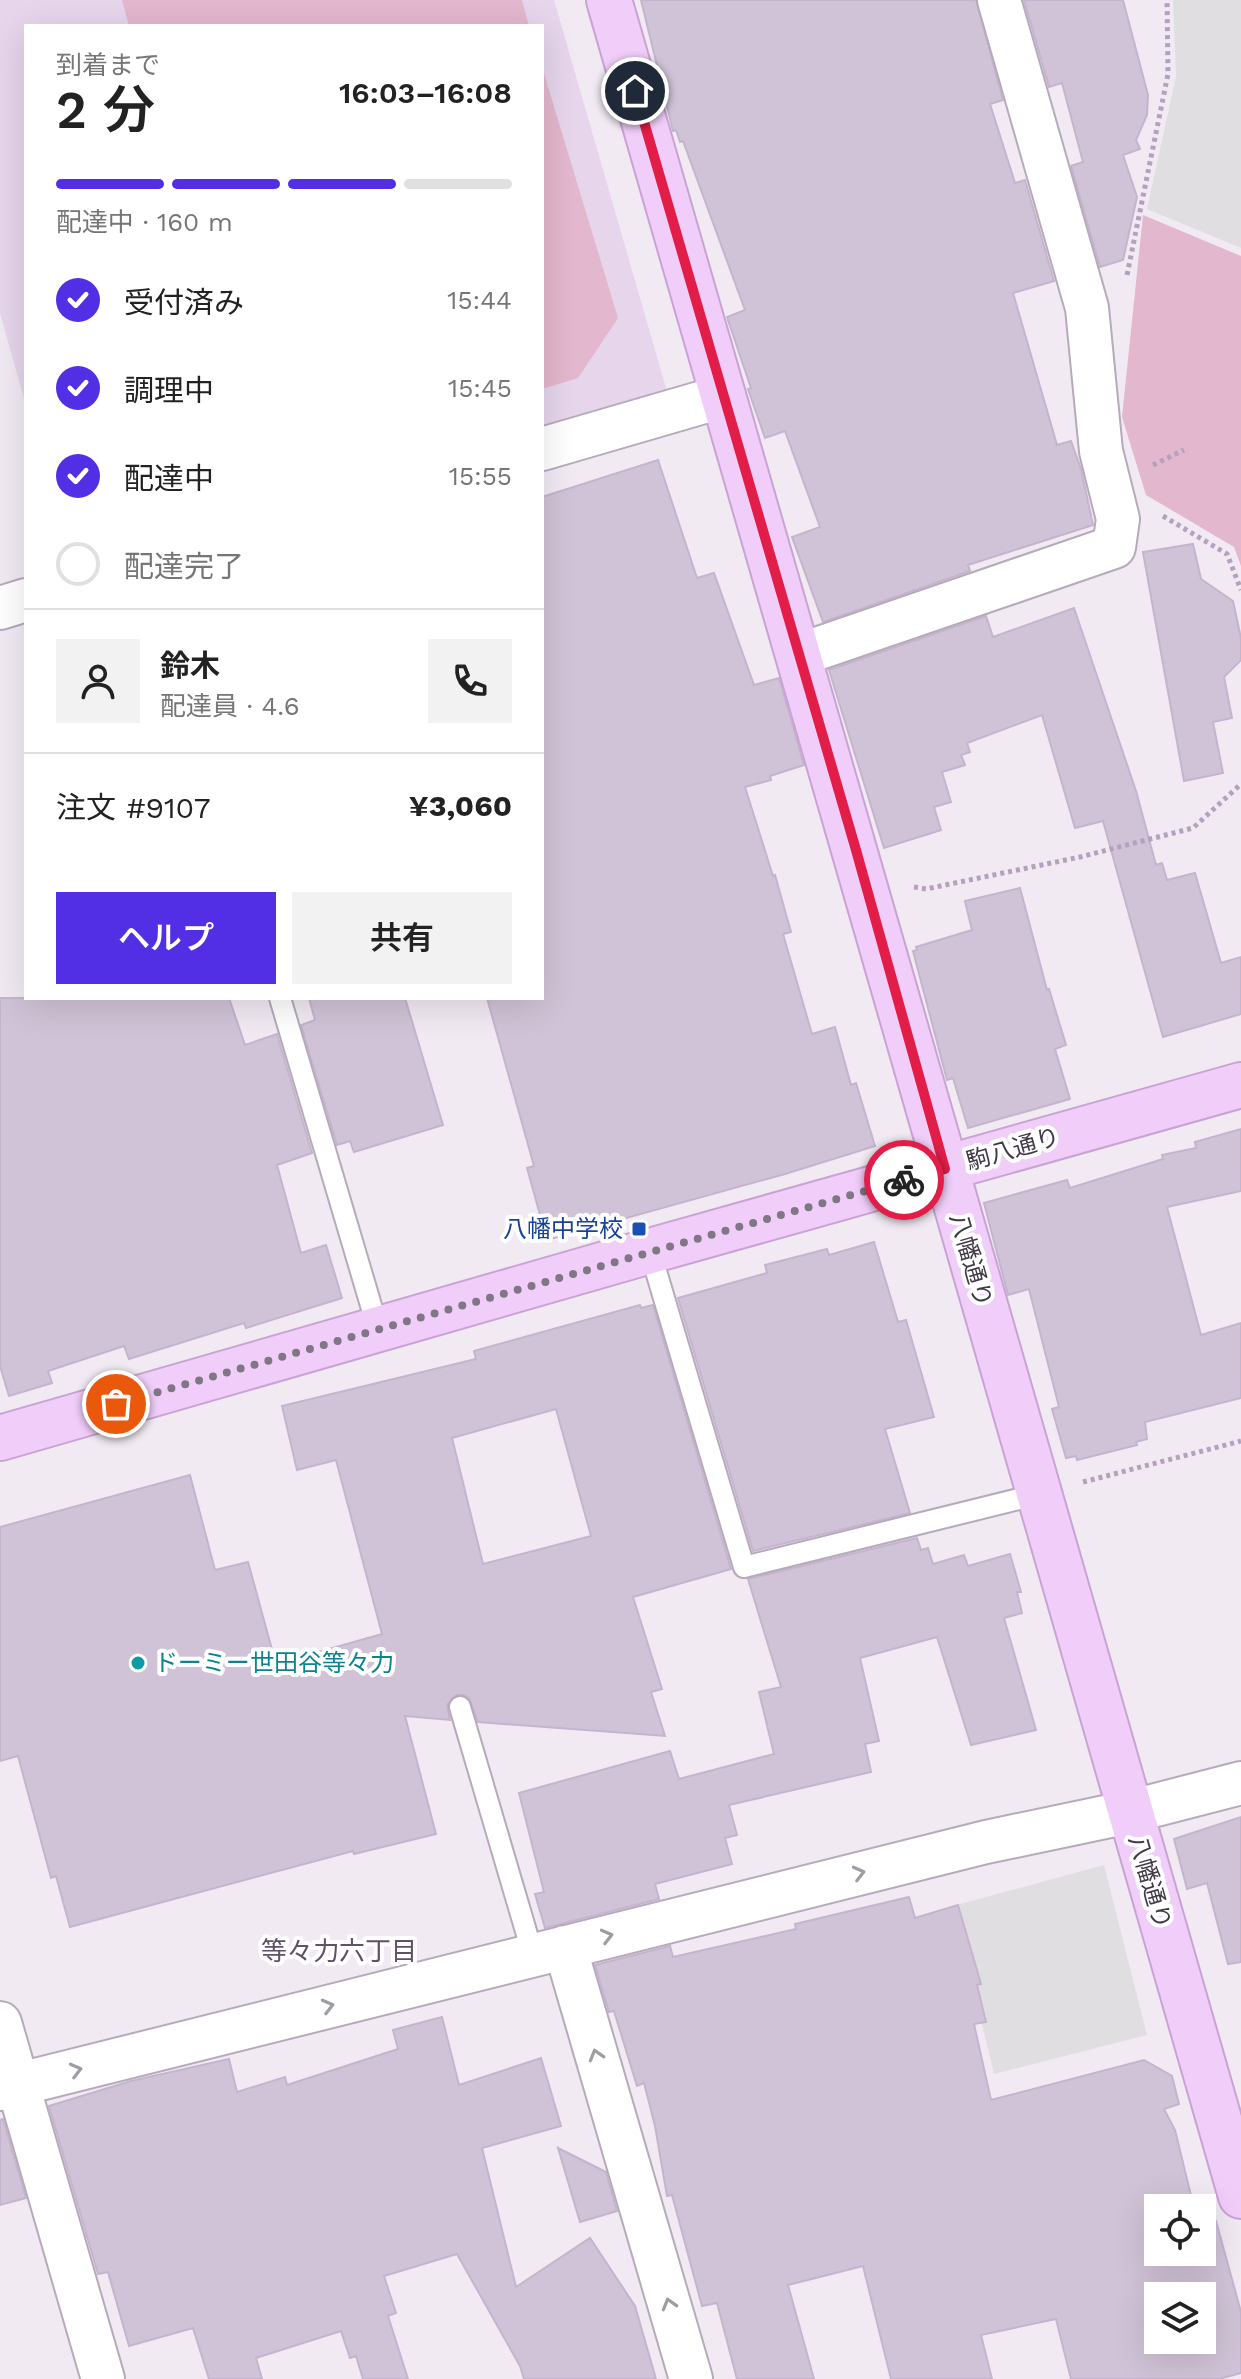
<!DOCTYPE html>
<html lang="ja">
<head>
<meta charset="utf-8">
<style>
	:root { --surface:#fff; --page:#f2f2f2; --text:#222; --muted:#767676; --line:#e0e0e0; --accent:#522fe5 }
	body { margin:0; font-family:"Work Sans","Noto Sans JP",sans-serif; background:var(--page); color:var(--text); height:100vh; display:flex; flex-direction:column; font-size:30px; white-space:nowrap }
	* { box-sizing:border-box; margin:0 }
	p { font-size:26px; color:var(--muted) }
	.icon { flex:none; width:44px; height:44px; fill:none; stroke:currentColor; stroke-width:2; stroke-linecap:round; stroke-linejoin:round }
	.map { position:relative; flex:1; overflow:hidden }
	.drawer { position:absolute; left:24px; top:24px; width:520px; height:976px; display:flex; flex-direction:column; background:var(--surface); border-radius:0px; box-shadow:0 8px 32px #0002 }
	.drawer>* { flex:none }
	.fabs { position:absolute; left:1144px; top:2194px; display:grid; gap:16px }
	.fabs a { display:grid; place-items:center; width:72px; height:72px; border-radius:0px; background:var(--surface); box-shadow:0 8px 32px #0002; font-size:40px }
	.pin { position:absolute; display:grid; place-items:center; width:68px; height:68px; color:#fff; margin:-34px; border:4px solid #fff; border-radius:50%; box-shadow:0 2px 8px #0007 }
	.courier { position:absolute; display:grid; place-items:center; width:80px; height:80px; margin:-40px; border:6px solid #e11d48; border-radius:50%; background:#fff; color:#222; box-shadow:0 2px 10px #0007 }
	.headline em { font-style:normal; font-weight:600 }
	.headline div { display:flex; flex-direction:column-reverse }
	.headline { display:flex; align-items:center; justify-content:space-between; height:136px; padding:0 32px }
	h1 { font-size:52px; font-weight:600; line-height:60px }
	.bar { display:grid; grid-template-columns:repeat(4,1fr); gap:12px 8px; align-content:center; height:96px; padding:0 32px }
	.bar i { height:10px; border-radius:6px; background:var(--line) }
	.bar .active { background:var(--accent) }
	.bar p { grid-column:span 4 }
	.line { display:flex; align-items:center; gap:20px; padding:0 32px; border-top:2px solid var(--line) }
	.line div { flex:1 }
	.round { display:grid; place-items:center; flex:none; width:84px; height:84px; border-radius:0px; background:var(--page) }
	ol { padding:0 32px; list-style:none }
	li { display:flex; align-items:center; gap:24px; height:88px }
	li p { margin-inline-start:auto }
	li .icon { padding:8px; border-radius:50%; background:var(--accent); color:#fff; stroke-width:4 }
	li:last-child { color:var(--muted) }
	li i { width:44px; height:44px; border:4px solid var(--line); border-radius:50% }
	.button { display:flex; gap:16px; margin-top:auto; padding:16px 32px }
	.button a { flex:1; height:92px; border-radius:0px; background:var(--accent); color:#fff; font-size:32px; font-weight:600; line-height:92px; text-align:center }
	.button a+a { background:var(--page); color:var(--text) }
	.map>svg:first-child { display:block }
	.education { fill:#e6d5eb }
	.green { fill:#e3b7cd }
	.parking { fill:#e1dee2 }
	.building { fill:#d0c3d7; stroke:#c5b4ce; stroke-width:2; fill-rule:evenodd }
	.lines { fill:none; stroke-linecap:round; stroke-linejoin:round }
	.lane-casing { stroke:#b6aabb; stroke-width:24 }
	.street-casing { stroke:#b6aabb; stroke-width:46 }
	.secondary-casing { stroke:#c9a3d4; stroke-width:48 }
	.path { stroke:#b5a0be; stroke-width:5; stroke-dasharray:4 4; stroke-linecap:butt }
	.lane { stroke:#fff; stroke-width:20 }
	.street { stroke:#fff; stroke-width:42 }
	.secondary { stroke:#f1cefa; stroke-width:44 }
	.oneway { stroke:#a09ca3 }
	.done { stroke:#7f7783; stroke-width:8; stroke-dasharray:0 14.4 }
	.route { stroke:#e11d48; stroke-width:10 }
	.transit-dot { fill:#1a4fb4; stroke:#fff; stroke-width:3 }
	.culture-dot { fill:#0f9aa8; stroke:#fff; stroke-width:3 }
	.labels { text-anchor:middle; stroke-width:8; stroke-linejoin:round; paint-order:stroke }
	.street-label { font-size:24px; fill:#423947; stroke:#fff }
	.transit-label { font-size:24px; fill:#164399; stroke:#fff; text-anchor:end }
	.culture-label { font-size:24px; fill:#0d838f; stroke:#fff; text-anchor:start }
	.neighbourhood-label { font-size:26px; fill:#605168; stroke:#fff }
</style>
</head>
<body>
<div class="map">
<svg width="1241" height="2379" viewBox="0 0 1241 2379">
	<rect width="100%" height="100%" fill="#f1eaf3"/>
	<path class="education" d="M0 0H554L668 395 542 430V26H26V406L0 313Z"/>
	<path class="green" d="M122 0H522L529 26H129Z
		M542 67 618 318 578 378 542 389Z
		M1143 215 1241 256V566L1234 547 1146 495 1122 417Z"/>
	<path class="parking" d="M1173 0H1241V248L1147 209 1176 76Z
		M1104 1865 1147 2035 994 2074 953 1906Z"/>
	<path class="building" d="M641 0H976L1003 100 990 104 1015 183 1025 180 1054 281 1013 293 1057 445 1071 441 1081 469 1093 525 968 565 970 571 823 622 792 537 820 527 785 431 765 438 748 389 751 388 727 317 745 310 683 141 680 142 676 130 673 131Z
		M1024 0H1123L1148 95 1147 115 1136 140 1140 149 1123 155 1137 197 1123 260 1100 267 1071 166 1083 162 1062 83 1049 87Z
		M658 460 697 578 714 573 754 685 779 678 804 765 770 776 771 780 745 787 773 876 775 875 791 932 783 934 812 1034 835 1027 851 1085 856 1083 875 1146 785 1174 547 1240 527 1168 534 1166 487 998H542V497Z
		M1193 544 1201 579 1233 601 1241 638V660L1224 677 1232 718 1213 722 1223 773 1184 781 1143 552Z
		M1074 608 1136 791 1156 865 1162 863 1167 880 1195 873 1221 963 1241 957V1014L1163 1037 1103 821 1075 828 1042 715 967 743 970 752 961 755 965 765 942 772 951 802 934 807 941 830 884 848 829 670 986 616 993 637Z
		M1020 888 1047 990 1049 989 1066 1045 1055 1049 1070 1099 968 1128 953 1078 947 1080 913 951 917 950 916 947 972 930 965 901Z
		M0 998H229L245 1045 277 1034 312 1153 277 1165 301 1253 326 1245 342 1298 246 1328 244 1323 129 1359 124 1346 48 1371 52 1383 9 1396 0 1366Z
		M309 998H405L443 1125 354 1152 350 1141 337 1145 301 1025 315 1020Z
		M1241 1129V1191L1167 1207 1201 1335 1241 1323V1398L1145 1422 1147 1439 1136 1442 1137 1445 1077 1460 1076 1456 1066 1458 1052 1409 1059 1407 1029 1289 1008 1295 984 1203 1067 1180 1070 1188 1163 1159 1162 1155 1196 1148 1195 1142Z
		M874 1242 898 1322 906 1320 934 1417 885 1429 910 1513 753 1551 678 1298 767 1273 765 1265 827 1249 829 1255Z
		M640 1305 641 1308 653 1305 731 1569 633 1597 662 1689 651 1692 665 1736 478 1722 469 1698 464 1695H456L447 1705 450 1720 405 1716 436 1834 354 1854 353 1851 70 1927 56 1876 51 1878 18 1756 0 1761V1527L190 1475 215 1570 248 1562 276 1664 382 1634 336 1460 297 1470 282 1406 476 1359 474 1351ZM556 1409 591 1536 483 1564 452 1438Z
		M917 1538 921 1550 928 1548 933 1564 964 1555 968 1566 1010 1554 1021 1592H1017L1022 1613 1004 1618 1036 1730 971 1745 937 1637 860 1658 879 1741 865 1744 871 1772 729 1805 737 1835 725 1838 732 1864 655 1884 659 1899 545 1928 535 1894 544 1892 519 1793 670 1751 679 1779 774 1754 759 1692 781 1687 748 1579Z
		M1241 1817V1962L1228 1964 1207 1883 1187 1889 1174 1839Z
		M909 1897 915 1918 958 1905 981 1984 977 1985 986 2022 974 2024 991 2100 1144 2060 1172 2076 1179 2104 1164 2109 1175 2130 1194 2208H1158V2252H1202V2221L1206 2220 1207 2224 1216 2221 1241 2312V2373L1219 2379H1071L1056 2319 981 2335 992 2379H891L863 2266 788 2285 814 2379H737L717 2303 702 2306 672 2195 667 2196 655 2126 644 2083 637 2086 614 2011 609 2012 595 1965 670 1946 673 1957 796 1929 795 1924ZM1158 2296H1202V2340H1158Z
		M442 2017 459 2085 541 2058 561 2126 482 2148 516 2287 590 2238 635 2306 656 2379H524L520 2366 457 2254 384 2276 396 2313 388 2316 408 2379H363L356 2356 350 2358 341 2331 256 2358 262 2379H209L193 2328 129 2346 108 2272 98 2274 49 2106 131 2081 229 2059 237 2092 285 2077 287 2085 398 2049 393 2030Z
		M3 2119 26 2198 0 2205V2120Z
		M558 2148 606 2172 617 2211 580 2222Z"/>
	<g class="lines">
		<defs>
			<path id="lane" d="M280 998 378 1329
				M650 1251 744 1567 1039 1494
				M460 1707 533 1955"/>
			<path id="street" d="M542 449 724 396
				M0 608 26 600
				M799 655 1114 547 1118 519 1101 451 1087 308 999 0
				M565 1947 691 2379
				M0 2023 103 2379
				M0 2089 986 1842 1129 1812 1241 1783"/>
			<path id="secondary" d="M609 0C822 731 1029 1465 1241 2196
				M0 1438 650 1251 1241 1085"/>
		</defs>
		<use href="#lane" class="lane-casing"/>
		<use href="#street" class="street-casing"/>
		<use href="#secondary" class="secondary-casing"/>
		<path class="path" d="M1127 275 1168 74 1167 0
			M1153 465 1184 450
			M1163 516 1227 554 1241 590
			M914 887 926 889 1080 857 1193 828 1241 784
			M1083 1482 1241 1441"/>
		<use href="#lane" class="lane"/>
		<use href="#street" class="street"/>
		<use href="#secondary" class="secondary"/>
	</g>
	<defs><path id="oneway-chevron" d="M-2-3.5L2.5 0L-2 3.5" fill="none" stroke-width="1.6" stroke-linecap="round" stroke-linejoin="round" transform="scale(2)"/></defs>
	<g class="oneway">
		<use href="#oneway-chevron" transform="translate(859 1873) rotate(-14)"/>
		<use href="#oneway-chevron" transform="translate(607 1936) rotate(-14)"/>
		<use href="#oneway-chevron" transform="translate(328 2006) rotate(-14)"/>
		<use href="#oneway-chevron" transform="translate(596 2055) rotate(-106)"/>
		<use href="#oneway-chevron" transform="translate(76 2070) rotate(-14)"/>
		<use href="#oneway-chevron" transform="translate(669 2304) rotate(-106)"/>
	</g>
	<g class="lines">
		<path class="done" d="M116 1404 904 1180"/>
		<path class="route" d="M635 91 856 850 945 1169 904 1180"/>
	</g>
	<rect class="transit-dot" x="631" y="1221" width="16" height="16" rx="4"/>
	<circle class="culture-dot" cx="138" cy="1663" r="8"/>
	<g class="labels">
		<g class="street-label">
			<text transform="translate(1013 1149) rotate(-16)" y="8">駒八通り</text>
			<text transform="translate(971 1260) rotate(74)" y="8">八幡通り</text>
			<text transform="translate(1150 1882) rotate(74)" y="8">八幡通り</text>
		</g>
		<g class="transit-label">
			<text x="623" y="1237">八幡中学校</text>
		</g>
		<g class="culture-label">
			<text x="154" y="1671">ドーミー世田谷等々力</text>
		</g>
		<g class="neighbourhood-label">
			<text x="339" y="1960">等々力六丁目</text>
		</g>
	</g>
</svg>
<div class="fabs">
<a><svg class="icon" aria-label="locate" viewBox="0 0 24 24"><circle cx="12" cy="12" r="6"/><path d="M12 2v4M12 18v4M2 12h4M18 12h4"/></svg></a>
<a><svg class="icon" aria-label="layers" viewBox="0 0 24 24"><path d="M12 4l9 5-9 5-9-5zM3 14l9 5 9-5"/></svg></a>
</div>
<div class="pin" style="left:116px;top:1404px;background:#ea580c"><svg class="icon" aria-label="bag" viewBox="0 0 24 24"><path d="M5 8h14l-1 12H6zM9 8a3 3 0 0 1 6 0"/></svg></div>
<div class="pin" style="left:635px;top:91px;background:#1f2937"><svg class="icon" aria-label="home" viewBox="0 0 24 24"><path d="M3 11l9-7 9 7M6 9v11h12V9"/></svg></div>
<div class="courier" style="left:904px;top:1180px"><svg class="icon" aria-label="bike" viewBox="0 0 24 24"><circle cx="6" cy="16" r="4"/><circle cx="18" cy="16" r="4"/><path d="M6 16l4-8h5l3 8M10 8l3 8H6M13 5h3"/></svg></div>
<section class="drawer">
<div class="headline"><div><h1>2 分</h1><p>到着まで</p></div><em>16:03–16:08</em></div>
<div class="bar"><i class="active"></i><i class="active"></i><i class="active"></i><i></i><p>配達中 · 160 m</p></div>
<ol>
<li><svg class="icon" aria-label="check" viewBox="0 0 24 24"><path d="M5 12l5 5 9-10"/></svg>受付済み<p>15:44</p></li>
<li><svg class="icon" aria-label="check" viewBox="0 0 24 24"><path d="M5 12l5 5 9-10"/></svg>調理中<p>15:45</p></li>
<li><svg class="icon" aria-label="check" viewBox="0 0 24 24"><path d="M5 12l5 5 9-10"/></svg>配達中<p>15:55</p></li>
<li><i></i>配達完了</li>
</ol>
<div class="line" style="height:144px"><a class="round"><svg class="icon" aria-label="person" viewBox="0 0 24 24"><circle cx="12" cy="8" r="4"/><path d="M4 21q1-7 8-7t8 7"/></svg></a><div><b>鈴木</b><p>配達員 · 4.6</p></div><a class="round"><svg class="icon" aria-label="phone" viewBox="0 0 24 24"><path d="M5 4h4l2 5-3 2q2 4 5 5l2-3 5 2v4C11 20 4 13 5 4z"/></svg></a></div>
<div class="line" style="height:104px"><div>注文 #9107</div><b>¥3,060</b></div>
<div class="button"><a>ヘルプ</a><a>共有</a></div>
</section>
</div>
</body>
</html>
